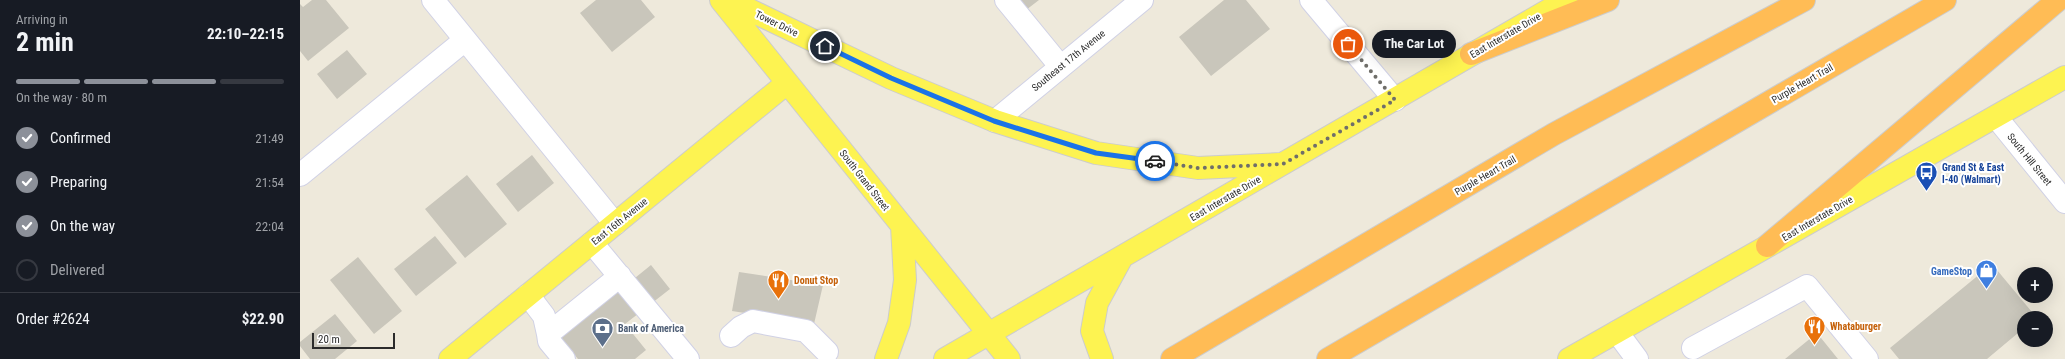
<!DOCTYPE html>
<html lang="en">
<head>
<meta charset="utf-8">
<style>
	:root { --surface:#171b24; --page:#242831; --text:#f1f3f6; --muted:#9ea1a6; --line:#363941; --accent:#8c9099 }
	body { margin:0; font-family:"Roboto Condensed",sans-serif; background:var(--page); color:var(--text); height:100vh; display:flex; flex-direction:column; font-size:15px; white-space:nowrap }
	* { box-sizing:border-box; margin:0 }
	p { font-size:13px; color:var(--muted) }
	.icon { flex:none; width:22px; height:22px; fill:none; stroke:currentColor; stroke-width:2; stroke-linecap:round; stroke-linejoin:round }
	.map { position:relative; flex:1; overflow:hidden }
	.drawer { display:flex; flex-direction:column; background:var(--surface); width:300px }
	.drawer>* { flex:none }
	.fabs { position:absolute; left:1717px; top:267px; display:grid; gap:8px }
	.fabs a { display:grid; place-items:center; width:36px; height:36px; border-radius:50%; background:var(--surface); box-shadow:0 4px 16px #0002; font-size:20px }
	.scale { position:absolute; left:12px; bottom:10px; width:83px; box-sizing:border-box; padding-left:4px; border:2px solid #2b2b2b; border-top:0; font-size:11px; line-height:14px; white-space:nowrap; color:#2b2b2b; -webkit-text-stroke:3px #fff; paint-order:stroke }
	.pin { position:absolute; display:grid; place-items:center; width:34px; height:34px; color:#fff; margin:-17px; border:2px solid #fff; border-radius:50%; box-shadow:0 1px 4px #0007 }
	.courier { position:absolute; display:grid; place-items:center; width:40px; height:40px; margin:-20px; border:3px solid #1a73e8; border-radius:50%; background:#fff; color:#222; box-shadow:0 1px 5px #0007 }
	.bubble { position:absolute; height:28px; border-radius:14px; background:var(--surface); box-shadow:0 4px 16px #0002; font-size:13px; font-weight:700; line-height:28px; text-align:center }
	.overview em { font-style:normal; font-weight:700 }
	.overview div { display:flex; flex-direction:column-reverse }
	.overview { display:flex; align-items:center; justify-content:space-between; height:68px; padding:0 16px }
	h1 { font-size:26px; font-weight:700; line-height:30px }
	.bar { display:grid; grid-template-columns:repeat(4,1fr); gap:6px 4px; align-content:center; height:48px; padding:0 16px }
	.bar i { height:5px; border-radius:3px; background:var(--line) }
	.bar .on { background:var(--accent) }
	.bar p { grid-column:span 4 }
	.line { display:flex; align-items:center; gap:10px; padding:0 16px; border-top:1px solid var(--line) }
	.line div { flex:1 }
	ol { padding:0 16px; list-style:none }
	li { display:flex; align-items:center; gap:12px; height:44px }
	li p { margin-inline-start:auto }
	li .icon { padding:4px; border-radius:50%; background:var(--accent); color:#fff; stroke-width:4 }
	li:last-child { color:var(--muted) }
	li i { width:22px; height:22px; border:2px solid var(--line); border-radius:50% }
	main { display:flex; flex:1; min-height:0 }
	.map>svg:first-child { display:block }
	.building { fill:#c9c6bb }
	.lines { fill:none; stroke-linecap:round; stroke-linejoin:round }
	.minor-casing { stroke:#d0d1e5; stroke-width:24 }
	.major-casing { stroke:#ccc; stroke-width:24 }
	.highway-casing { stroke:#ccc; stroke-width:24 }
	.minor { stroke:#fff; stroke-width:22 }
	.major { stroke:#fdf351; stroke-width:22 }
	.highway { stroke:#ffbc55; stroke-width:22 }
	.done { stroke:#6f6e69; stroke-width:4; stroke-dasharray:0 7.2 }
	.route { stroke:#1a73e8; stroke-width:5 }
	.labels { text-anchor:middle; stroke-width:4; stroke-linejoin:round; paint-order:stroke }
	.street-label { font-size:10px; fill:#2b2b2b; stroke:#fff }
	.transit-label { font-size:10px; font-weight:bold; fill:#164399; stroke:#fff; text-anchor:start }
	.shop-label { font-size:10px; font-weight:bold; fill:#366cbe; stroke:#fff; text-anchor:end }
	.food-label { font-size:10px; font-weight:bold; fill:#c56008; stroke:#fff; text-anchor:start }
	.service-label { font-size:10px; font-weight:bold; fill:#4e5e75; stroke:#fff; text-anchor:start }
</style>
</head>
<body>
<main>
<section class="drawer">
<div class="overview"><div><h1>2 min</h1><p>Arriving in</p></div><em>22:10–22:15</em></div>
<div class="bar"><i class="on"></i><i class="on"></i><i class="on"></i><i></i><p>On the way · 80 m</p></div>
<ol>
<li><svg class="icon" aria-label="check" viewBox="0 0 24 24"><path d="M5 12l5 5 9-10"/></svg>Confirmed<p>21:49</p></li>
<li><svg class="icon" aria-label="check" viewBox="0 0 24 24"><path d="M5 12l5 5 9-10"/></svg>Preparing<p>21:54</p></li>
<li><svg class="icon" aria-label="check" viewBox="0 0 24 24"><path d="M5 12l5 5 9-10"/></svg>On the way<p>22:04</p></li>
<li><i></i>Delivered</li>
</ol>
<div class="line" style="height:52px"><div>Order #2624</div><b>$22.90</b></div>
</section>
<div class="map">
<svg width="1765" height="359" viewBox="0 0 1765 359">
	<rect width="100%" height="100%" fill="#eee9db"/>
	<path class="building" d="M12 0H26L49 28 8 61 0 51V4L3 7Z
		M296 0H341L355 17 312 52 280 13Z
		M718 0H739L726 10Z
		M924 0H946L970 29 911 76 879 37Z
		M47 50 67 74 37 99 17 74Z
		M232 155 254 183 218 212 196 184Z
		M167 175 207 224 165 258 125 209Z
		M135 236 157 263 116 296 94 269Z
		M58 257 102 311 74 334 30 280Z
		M1692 264 1737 318H1724V328L1687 359H1599L1590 348Z
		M351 265 370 289 325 324 346 350 335 359H278L261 338Z
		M439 272 523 285 514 324 432 311Z
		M35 314 57 341 35 359H10L0 346V342Z
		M1517 333 1538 359H1485Z"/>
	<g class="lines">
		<defs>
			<path id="minor" d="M133 0 315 224
				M706 0 760 66
				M1011 0 1095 100
				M1696 117 1765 202
				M695 121 842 0
				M0 175 165 40
				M292 243 388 359
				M228 295 244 316 248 334
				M1317 332 1337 359
				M431 336 441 327 453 321 506 331 527 352
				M1393 348 1507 286 1567 359
				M264 359 249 341 248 334 320 276"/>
			<path id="major" d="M421 0 709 359
				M429 0 591 78 695 121 796 153 898 168 980 164
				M150 359 487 83
				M586 359 599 323 605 280 602 226
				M645 359 1266 0
				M802 359 792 331 797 303 822 257
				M1269 359 1765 77"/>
			<path id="highway" d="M1171 54 1308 0
				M1467 246 1758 0
				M872 359 1254 134 1504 0
				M1028 359 1645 0"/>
		</defs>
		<use href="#minor" class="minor-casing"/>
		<use href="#major" class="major-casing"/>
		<use href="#highway" class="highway-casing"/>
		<use href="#minor" class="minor"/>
		<use href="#major" class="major"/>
		<use href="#highway" class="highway"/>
	</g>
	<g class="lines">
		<path class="done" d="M855 161 898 168 983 164 1095 100 1048 44"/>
		<path class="route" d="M525 46 591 78 694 121 796 153 855 161"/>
	</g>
	<defs>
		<symbol id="bus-pin" viewBox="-11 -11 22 30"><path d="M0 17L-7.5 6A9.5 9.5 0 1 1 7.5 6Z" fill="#1a4fb4" stroke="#fff"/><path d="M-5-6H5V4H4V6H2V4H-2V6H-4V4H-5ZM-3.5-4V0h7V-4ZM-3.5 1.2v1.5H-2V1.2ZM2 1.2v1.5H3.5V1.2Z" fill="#fff"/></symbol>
		<symbol id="shop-pin" viewBox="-11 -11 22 30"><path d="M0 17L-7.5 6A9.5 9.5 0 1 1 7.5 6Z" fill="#3f7fe0" stroke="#fff"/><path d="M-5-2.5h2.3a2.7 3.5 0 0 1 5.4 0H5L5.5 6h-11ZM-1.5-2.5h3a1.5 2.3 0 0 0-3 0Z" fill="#fff"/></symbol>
		<symbol id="restaurant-pin" viewBox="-11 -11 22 30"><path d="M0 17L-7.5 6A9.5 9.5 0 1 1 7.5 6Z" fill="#e8710a" stroke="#fff"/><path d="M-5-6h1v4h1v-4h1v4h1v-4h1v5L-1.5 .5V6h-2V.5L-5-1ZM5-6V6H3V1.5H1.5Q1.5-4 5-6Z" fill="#fff"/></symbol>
		<symbol id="bank-pin" viewBox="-11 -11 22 30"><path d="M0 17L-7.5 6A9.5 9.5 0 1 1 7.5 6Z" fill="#5c6f8a" stroke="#fff"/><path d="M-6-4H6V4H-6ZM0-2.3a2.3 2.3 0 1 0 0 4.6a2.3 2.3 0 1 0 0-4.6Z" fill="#fff"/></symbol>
	</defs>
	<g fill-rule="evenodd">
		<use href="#bus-pin" x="1614" y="160" width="25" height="34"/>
		<use href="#shop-pin" x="1674" y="258" width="25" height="34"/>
		<use href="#restaurant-pin" x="466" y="268" width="25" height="34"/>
		<use href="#restaurant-pin" x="1502" y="314" width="25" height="34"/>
		<use href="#bank-pin" x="290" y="316" width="25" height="34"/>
	</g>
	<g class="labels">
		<g class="street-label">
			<text transform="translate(477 23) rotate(26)" y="4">Tower Drive</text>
			<text transform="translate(1205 35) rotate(-30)" y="4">East Interstate Drive</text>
			<text transform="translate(768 60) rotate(-39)" y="4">Southeast 17th Avenue</text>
			<text transform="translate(1502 83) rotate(-30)" y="4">Purple Heart Trail</text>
			<text transform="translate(1730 159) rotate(51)" y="4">South Hill Street</text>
			<text transform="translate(1185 175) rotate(-30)" y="4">Purple Heart Trail</text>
			<text transform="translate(565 180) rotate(52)" y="4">South Grand Street</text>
			<text transform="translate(925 198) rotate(-30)" y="4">East Interstate Drive</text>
			<text transform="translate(1517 218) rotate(-30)" y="4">East Interstate Drive</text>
			<text transform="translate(319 221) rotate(-39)" y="4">East 16th Avenue</text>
		</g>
		<g class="transit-label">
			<text x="1642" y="171">Grand St &amp; East<tspan x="1642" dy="12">I-40 (Walmart)</tspan></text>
		</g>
		<g class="shop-label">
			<text x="1672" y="275">GameStop</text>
		</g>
		<g class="food-label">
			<text x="494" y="284">Donut Stop</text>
			<text x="1530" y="330">Whataburger</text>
		</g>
		<g class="service-label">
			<text x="318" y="332">Bank of America</text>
		</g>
	</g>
</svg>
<div class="fabs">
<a>+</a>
<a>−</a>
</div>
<div class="scale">20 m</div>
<div class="pin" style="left:1048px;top:44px;background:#ea580c"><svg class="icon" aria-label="bag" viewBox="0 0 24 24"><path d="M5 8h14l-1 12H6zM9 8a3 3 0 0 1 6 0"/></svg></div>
<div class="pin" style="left:525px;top:46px;background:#1f2937"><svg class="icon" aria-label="home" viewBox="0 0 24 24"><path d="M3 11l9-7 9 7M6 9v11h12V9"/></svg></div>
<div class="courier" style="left:855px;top:161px"><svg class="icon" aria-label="car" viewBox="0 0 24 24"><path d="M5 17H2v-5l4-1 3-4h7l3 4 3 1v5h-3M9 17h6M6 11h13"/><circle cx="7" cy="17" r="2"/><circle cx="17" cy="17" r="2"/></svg></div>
<div class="bubble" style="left:1072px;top:30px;width:84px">The Car Lot</div>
</div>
</main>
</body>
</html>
